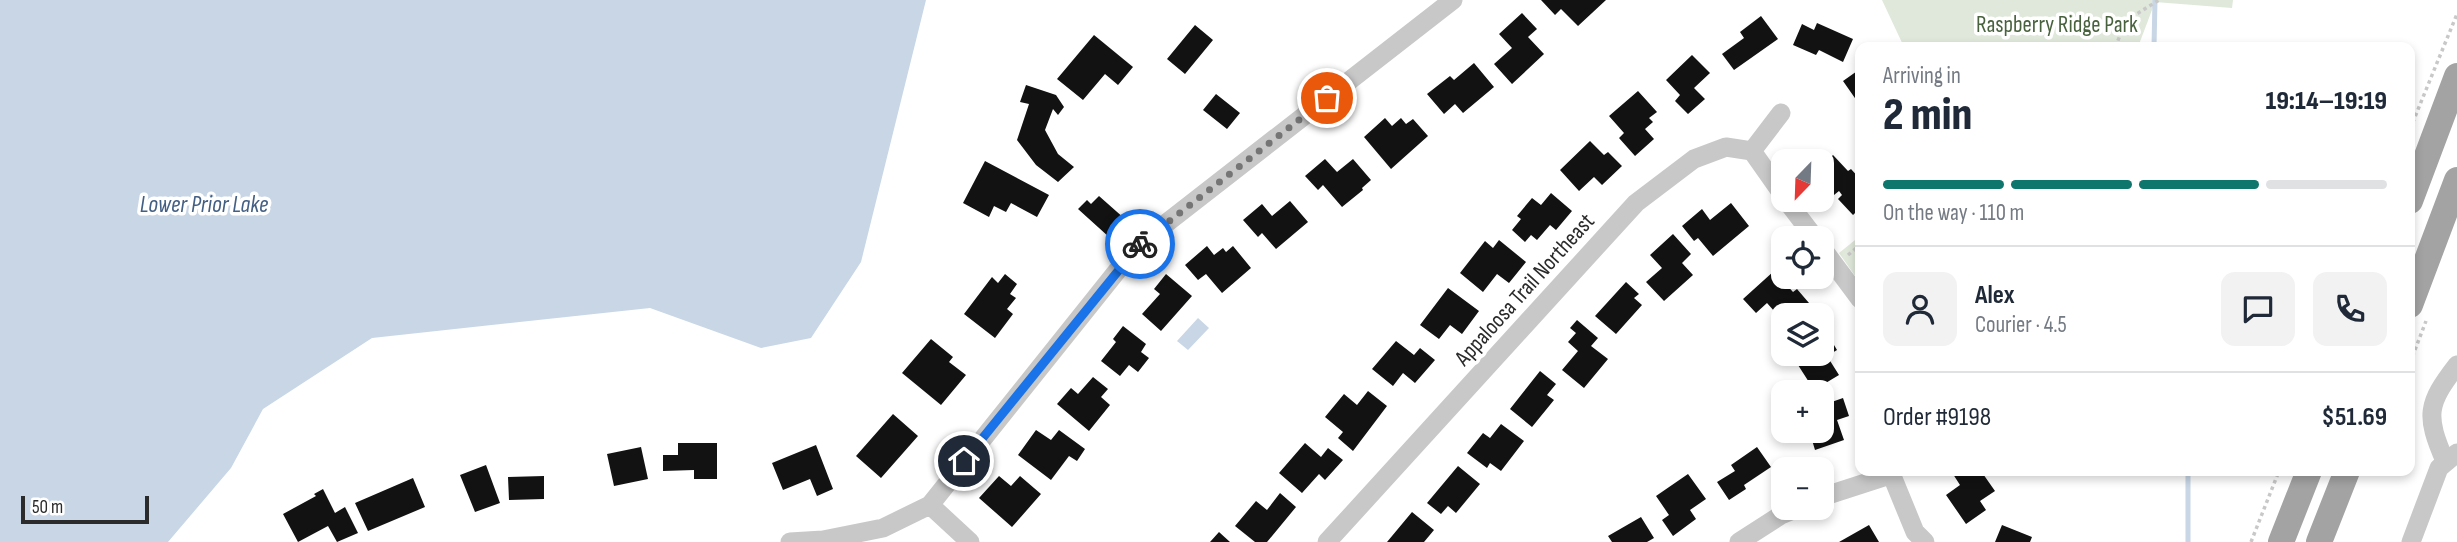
<!DOCTYPE html>
<html lang="en">
<head>
<meta charset="utf-8">
<style>
	:root { --surface:#fff; --page:#f2f2f3; --text:#1f2937; --muted:#747a83; --line:#e0e1e3; --accent:#0f766e }
	body { margin:0; font-family:"Sofia Sans Condensed",sans-serif; background:var(--page); color:var(--text); height:100vh; display:flex; flex-direction:column; font-size:26px; white-space:nowrap }
	* { box-sizing:border-box; margin:0 }
	p { font-size:23px; color:var(--muted) }
	.icon { flex:none; width:38px; height:38px; fill:none; stroke:currentColor; stroke-width:2; stroke-linecap:round; stroke-linejoin:round }
	.map { position:relative; flex:1; overflow:hidden }
	.panel { position:absolute; left:1855px; top:42px; width:560px; height:434px; display:flex; flex-direction:column; background:var(--surface); border-radius:14px; box-shadow:0 4px 10px #0003 }
	.panel>* { flex:none }
	.needle { width:46px; rotate:203deg }
	.buttons { position:absolute; left:1771px; top:149px; display:grid; gap:14px }
	.buttons a { display:grid; place-items:center; width:63px; height:63px; border-radius:14px; background:var(--surface); box-shadow:0 4px 10px #0003; font-size:35px }
	.scale { position:absolute; left:21px; bottom:18px; width:128px; box-sizing:border-box; padding-left:7px; border:4px solid #2b2b2b; border-top:0; font-size:19px; line-height:24px; white-space:nowrap; color:#2b2b2b; -webkit-text-stroke:5px #fff; paint-order:stroke }
	.pin { position:absolute; display:grid; place-items:center; width:60px; height:60px; color:#fff; margin:-30px; border:4px solid #fff; border-radius:50%; box-shadow:0 2px 7px #0007 }
	.courier { position:absolute; display:grid; place-items:center; width:70px; height:70px; margin:-35px; border:5px solid #1a73e8; border-radius:50%; background:#fff; color:#222; box-shadow:0 2px 9px #0007 }
	.headline em { font-style:normal; font-weight:800 }
	.headline div { display:flex; flex-direction:column-reverse }
	.headline { display:flex; align-items:center; justify-content:space-between; height:119px; padding:0 28px }
	h1 { font-size:46px; font-weight:800; line-height:52px }
	.bar { display:grid; grid-template-columns:repeat(4,1fr); gap:10px 7px; align-content:center; height:84px; padding:0 28px }
	.bar i { height:9px; border-radius:5px; background:var(--line) }
	.bar .on { background:var(--accent) }
	.bar p { grid-column:span 4 }
	.line { display:flex; align-items:center; gap:18px; padding:0 28px; border-top:2px solid var(--line) }
	.line div { flex:1 }
	.round { display:grid; place-items:center; flex:none; width:74px; height:74px; border-radius:14px; background:var(--page) }
	.map>svg:first-child { display:block }
	.green { fill:#dfe8da }
	.water { fill:#c8d6e6 }
	.lines { fill:none; stroke-linecap:round; stroke-linejoin:round }
	.stream { stroke:#c8d6e6; stroke-width:5 }
	.building { fill:#121212 }
	.path { stroke:#c8c8c8; stroke-width:3.5; stroke-dasharray:3.5 3.5; stroke-linecap:butt }
	.minor { stroke:#c8c8c8; stroke-width:19 }
	.major { stroke:#a3a3a3; stroke-width:26 }
	.done { stroke:#757575; stroke-width:7; stroke-dasharray:0 12.6 }
	.route { stroke:#1a73e8; stroke-width:9 }
	.labels { text-anchor:middle; stroke-width:7; stroke-linejoin:round; paint-order:stroke }
	.park-label { font-size:23px; fill:#49623e; stroke:#fff }
	.street-label { font-size:23px; fill:#2b2b2b; stroke:#fff }
	.water-label { font-size:24px; font-style:italic; fill:#436084; stroke:#fff }
</style>
</head>
<body>
<div class="map">
<svg width="2457" height="542" viewBox="0 0 2457 542">
	<rect width="100%" height="100%" fill="#fff"/>
	<path class="green" d="M1882 0H2233L2232 8 2155 2 2138 47H1904Z
		M1860 236V283L1839 253Z"/>
	<path class="water" d="M0 0H926L861 262 811 338 761 348 650 308 372 338 263 409 231 468 168 542H0Z
		M1198 318 1209 328 1188 350 1177 341Z"/>
	<g class="lines">
		<path class="stream" d="M2154 47 2155 0
			M2188 542V471"/>
	</g>
	<path class="building" d="M1541 0H1606L1578 26 1561 9 1555 15Z
		M1522 13 1537 29 1528 37 1544 54 1512 84 1494 64 1512 48 1499 34Z
		M1761 16 1778 39 1734 70 1722 54 1744 38 1740 32Z
		M1817 23 1853 39 1843 62 1819 50 1816 55 1793 45 1802 24 1814 30Z
		M1195 25 1213 40 1185 74 1167 59Z
		M1094 35 1133 67 1118 85 1105 74 1083 100 1057 79Z
		M1692 55 1710 73 1694 88 1705 99 1688 114 1675 101 1680 95 1666 80Z
		M1474 63 1494 87 1463 113 1455 104 1444 114 1427 94 1450 76 1454 80Z
		M1860 69V98L1857 101 1843 81Z
		M1026 85 1056 95 1064 107 1058 115 1053 109 1045 130 1058 154 1074 167 1058 182 1036 165 1017 140 1029 104 1020 102Z
		M1638 91 1657 112 1649 118 1653 122 1645 129 1654 139 1635 156 1619 138 1624 133 1609 116Z
		M1216 94 1240 113 1227 129 1203 110Z
		M1385 118 1392 126 1401 118 1406 124 1413 119 1428 136 1391 169 1364 137Z
		M1590 141 1604 155 1608 152 1622 166 1602 185 1594 177 1579 191 1560 170Z
		M1833 155 1848 171 1851 169 1860 179V208L1853 215 1838 199 1842 195 1839 191 1834 195 1822 182V166Z
		M1325 159 1337 172 1353 159 1371 180 1362 188 1363 190 1342 207 1323 185 1318 190 1305 176Z
		M985 161 1049 195 1037 217 1011 203 1006 212 994 206 989 217 963 203Z
		M1551 193 1572 211 1556 230 1550 225 1537 240 1531 235 1525 242 1512 230 1521 219 1517 216 1532 198 1541 205Z
		M1099 196 1125 219 1109 237 1078 209 1087 200 1091 204Z
		M1290 201 1308 222 1276 249 1262 233 1258 237 1243 220 1262 204 1272 216Z
		M1731 203 1749 226 1713 256 1698 238 1694 241 1682 226 1702 209 1710 220Z
		M1673 234 1691 254 1682 263 1693 275 1664 301 1646 282 1662 268 1650 255Z
		M1499 240 1526 262 1509 283 1497 274 1483 292 1460 273 1485 241 1493 248Z
		M1207 246 1214 255 1223 248 1226 252 1233 246 1251 268 1222 293 1206 274 1198 280 1185 265Z
		M1774 271 1793 292 1797 289 1815 310 1809 315H1783V321L1767 303 1756 313 1743 299Z
		M1005 274 1017 284 1010 294 1016 298 1007 309 1013 314 995 338 964 314 992 277 998 283Z
		M1166 274 1192 296 1161 331 1142 314 1160 294 1154 289Z
		M1626 282 1639 294 1634 298 1642 305 1616 334 1595 316Z
		M1448 288 1479 311 1462 334 1450 325 1439 339 1420 325Z
		M1577 320 1598 338 1591 346 1608 359 1584 388 1562 370 1578 351 1568 342 1576 333 1570 328Z
		M1123 326 1146 344 1141 352 1149 358 1138 372 1129 365 1120 376 1101 361 1116 342 1113 339Z
		M1825 330 1837 350 1827 356 1839 375 1814 390 1791 354H1822V332Z
		M931 339 953 357 949 362 966 375 941 405 902 373Z
		M1396 341 1414 355 1420 348 1435 360 1415 383 1403 373 1393 386 1372 369Z
		M1540 371 1556 384 1547 395 1554 400 1532 427 1510 409Z
		M1093 377 1108 389 1101 397 1110 405 1089 431 1057 404 1071 388 1078 394Z
		M1368 391 1387 406 1353 451 1338 438 1343 432 1325 417 1344 394 1357 405Z
		M1843 398 1849 416 1837 420 1844 440 1815 450 1809 430H1822L1823 405Z
		M893 414 918 436 881 478 856 456Z
		M1501 424 1524 441 1501 471 1490 463 1487 468 1467 453 1483 433 1490 438Z
		M1036 430 1051 440 1059 430 1085 449 1077 461 1069 456 1051 480 1018 455Z
		M678 443H717V479H694V470L663 471V455H678Z
		M1305 443 1321 457 1328 448 1343 460 1325 480 1319 474 1302 493 1279 473Z
		M816 445 833 489 817 496 810 479 783 490 772 463Z
		M641 447 648 479 614 486 607 454Z
		M1757 447 1771 467 1744 485 1746 489 1729 500 1717 482 1735 471 1731 465Z
		M486 465 500 503 475 512 460 475Z
		M1458 466 1480 484 1456 513 1448 506 1441 514 1427 503Z
		M1951 471H1981L1995 491 1980 501 1986 510 1966 524 1946 495 1960 485Z
		M1688 474 1706 499 1690 510 1696 519 1673 536 1662 520 1669 515 1656 496Z
		M544 476V499L509 500 508 477Z
		M999 476 1011 486 1020 476 1041 494 1012 527 979 498Z
		M413 478 425 507 368 531 355 503Z
		M323 489 335 513 345 507 358 533 337 542 328 526 298 542 283 514 316 496 314 494Z
		M1280 493 1296 507 1267 542H1255L1235 526 1256 501 1267 510Z
		M1412 512 1434 530 1424 542H1387Z
		M1641 517 1654 538 1647 542H1612L1608 536Z
		M1869 525 1879 542H1839Z
		M2002 525 2032 537 2030 542H1995Z
		M1219 532 1230 542H1210Z"/>
	<g class="lines">
		<path class="path" d="M2115 47 2127 20 2159 0
			M2410 129 2457 14
			M1848 255 1860 245
			M2410 363 2426 321
			M2251 542 2279 471"/>
		<path class="minor" d="M1752 151 1783 195
			M1786 200 1815 238
			M1822 248 1860 299
			M2445 461C2425 415 2427 404 2457 365
			M1890 471 1915 532 1925 542
			M1822 497 1890 475
			M930 505 970 542
			M790 542 823 540 883 528 930 505 1137 246 1453 0
			M1327 542 1636 203 1694 159 1726 147 1752 151 1781 113
			M1739 542 1781 515 1798 508
			M2411 542 2439 468 2457 453"/>
		<path class="major" d="M2410 201 2457 76
			M2410 305 2457 180
			M2281 542 2309 471
			M2319 542 2347 471"/>
	</g>
	<g class="lines">
		<path class="done" d="M1140 244 1327 98"/>
		<path class="route" d="M964 461 1140 244"/>
	</g>
	<g class="labels">
		<g class="park-label">
			<text x="2057" y="32">Raspberry Ridge Park</text>
		</g>
		<g class="street-label">
			<text transform="translate(1524 289) rotate(-48)" y="8">Appaloosa Trail Northeast</text>
		</g>
		<g class="water-label">
			<text x="204" y="212">Lower Prior Lake</text>
		</g>
	</g>
</svg>
<div class="buttons">
<a><svg class="needle" viewBox="-14 -14 28 28"><path d="M0-13l5 13h-10z" fill="#e53935"/><path d="M0 13l5-13h-10z" fill="#747a83"/></svg></a>
<a><svg class="icon" aria-label="locate" viewBox="0 0 24 24"><circle cx="12" cy="12" r="6"/><path d="M12 2v4M12 18v4M2 12h4M18 12h4"/></svg></a>
<a><svg class="icon" aria-label="layers" viewBox="0 0 24 24"><path d="M12 4l9 5-9 5-9-5zM3 14l9 5 9-5"/></svg></a>
<a>+</a>
<a>−</a>
</div>
<div class="scale">50 m</div>
<div class="pin" style="left:1327px;top:98px;background:#ea580c"><svg class="icon" aria-label="bag" viewBox="0 0 24 24"><path d="M5 8h14l-1 12H6zM9 8a3 3 0 0 1 6 0"/></svg></div>
<div class="pin" style="left:964px;top:461px;background:#1f2937"><svg class="icon" aria-label="home" viewBox="0 0 24 24"><path d="M3 11l9-7 9 7M6 9v11h12V9"/></svg></div>
<div class="courier" style="left:1140px;top:244px"><svg class="icon" aria-label="bike" viewBox="0 0 24 24"><circle cx="6" cy="16" r="4"/><circle cx="18" cy="16" r="4"/><path d="M6 16l4-8h5l3 8M10 8l3 8H6M13 5h3"/></svg></div>
<section class="panel">
<div class="headline"><div><h1>2 min</h1><p>Arriving in</p></div><em>19:14–19:19</em></div>
<div class="bar"><i class="on"></i><i class="on"></i><i class="on"></i><i></i><p>On the way · 110 m</p></div>
<div class="line" style="height:126px"><a class="round"><svg class="icon" aria-label="person" viewBox="0 0 24 24"><circle cx="12" cy="8" r="4"/><path d="M4 21q1-7 8-7t8 7"/></svg></a><div><b>Alex</b><p>Courier · 4.5</p></div><a class="round"><svg class="icon" aria-label="chat" viewBox="0 0 24 24"><path d="M4 5h16v11H9l-5 4z"/></svg></a><a class="round"><svg class="icon" aria-label="phone" viewBox="0 0 24 24"><path d="M5 4h4l2 5-3 2q2 4 5 5l2-3 5 2v4C11 20 4 13 5 4z"/></svg></a></div>
<div class="line" style="height:91px"><div>Order #9198</div><b>$51.69</b></div>
</section>
</div>
</body>
</html>
